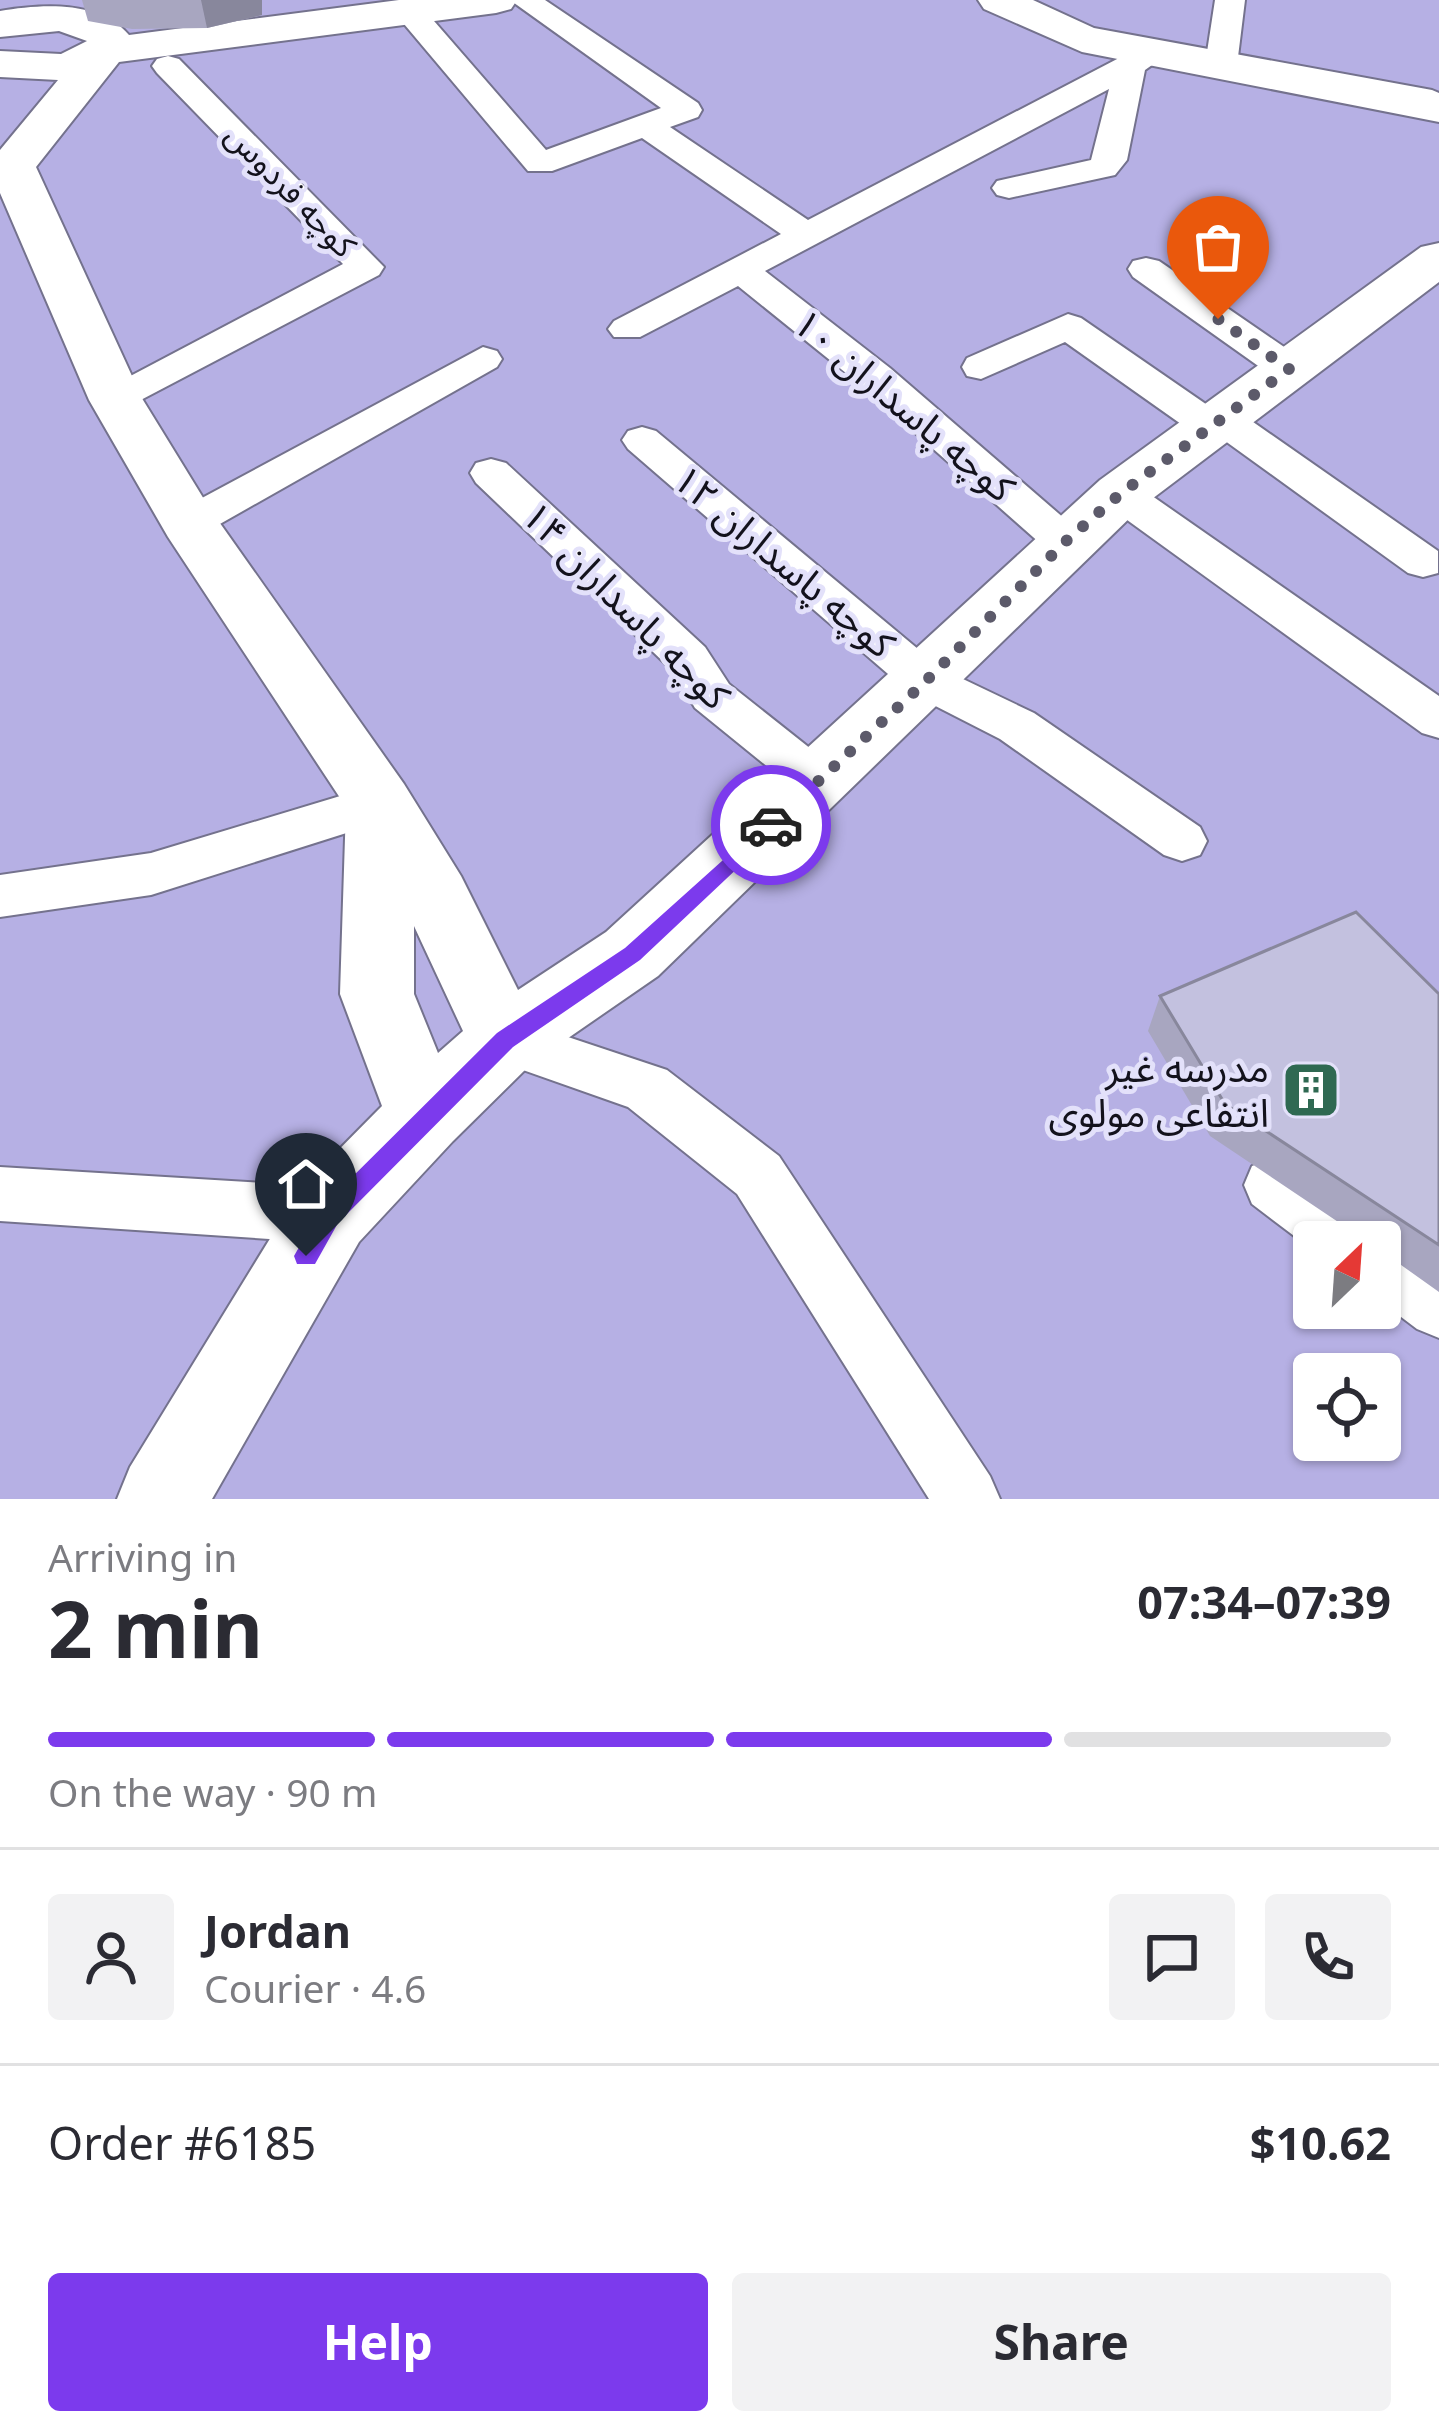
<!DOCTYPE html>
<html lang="en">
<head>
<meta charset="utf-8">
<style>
	:root { --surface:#fff; --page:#f2f2f3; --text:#2b2b33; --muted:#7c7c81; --line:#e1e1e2; --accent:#7c3aed }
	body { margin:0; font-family:"Noto Sans","Noto Sans Arabic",sans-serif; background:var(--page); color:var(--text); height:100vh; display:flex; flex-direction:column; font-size:45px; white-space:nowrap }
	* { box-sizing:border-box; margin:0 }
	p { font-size:39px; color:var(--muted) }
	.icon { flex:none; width:66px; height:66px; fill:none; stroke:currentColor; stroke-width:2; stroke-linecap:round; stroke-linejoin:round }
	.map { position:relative; height:1499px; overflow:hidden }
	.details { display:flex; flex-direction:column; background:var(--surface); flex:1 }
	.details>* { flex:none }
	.needle { width:78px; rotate:25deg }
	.buttons { position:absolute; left:1293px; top:1221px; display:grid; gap:24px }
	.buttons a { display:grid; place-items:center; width:108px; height:108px; border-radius:12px; background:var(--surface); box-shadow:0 3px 9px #0004; font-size:60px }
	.pin { position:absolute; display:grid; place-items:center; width:102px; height:102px; color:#fff; margin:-123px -51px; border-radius:50% 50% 50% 0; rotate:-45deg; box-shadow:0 0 12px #0007 }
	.pin .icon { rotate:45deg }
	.courier { position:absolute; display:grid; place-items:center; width:120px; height:120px; margin:-60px; border:9px solid #7c3aed; border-radius:50%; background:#fff; color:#222; box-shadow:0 3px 15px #0007 }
	.head em { font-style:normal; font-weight:700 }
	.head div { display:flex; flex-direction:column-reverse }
	.head { display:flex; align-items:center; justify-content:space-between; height:204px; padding:0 48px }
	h1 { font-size:78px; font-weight:700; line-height:90px }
	.bar { display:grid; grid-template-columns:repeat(4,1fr); gap:18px 12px; align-content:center; height:144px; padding:0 48px }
	.bar i { height:15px; border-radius:9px; background:var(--line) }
	.bar .on { background:var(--accent) }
	.bar p { grid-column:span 4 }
	.line { display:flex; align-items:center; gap:30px; padding:0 48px; border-top:3px solid var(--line) }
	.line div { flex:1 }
	.round { display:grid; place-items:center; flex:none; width:126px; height:126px; border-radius:12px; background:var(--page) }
	.primary-button { display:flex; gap:24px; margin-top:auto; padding:24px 48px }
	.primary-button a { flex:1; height:138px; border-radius:12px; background:var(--accent); color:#fff; font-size:48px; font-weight:700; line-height:138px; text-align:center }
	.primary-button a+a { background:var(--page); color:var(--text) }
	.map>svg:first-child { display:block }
	.green { fill:#b6b0e4; fill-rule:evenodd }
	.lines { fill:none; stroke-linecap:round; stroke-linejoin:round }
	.street-casing { stroke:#74728d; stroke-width:4 }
	.secondary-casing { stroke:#74728d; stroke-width:4 }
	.street { fill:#fff; fill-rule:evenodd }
	.secondary { fill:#fff; fill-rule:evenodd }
	.wall { fill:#a8a6c0 }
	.shaded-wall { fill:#88879c }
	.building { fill:#c3c1df; stroke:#88879c; stroke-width:3 }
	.route { fill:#7c3aed }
	.done { stroke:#5c5a6a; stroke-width:12; stroke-dasharray:0 21.6 }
	.labels { text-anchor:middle; stroke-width:10; stroke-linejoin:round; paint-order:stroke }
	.far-street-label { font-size:33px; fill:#13121c; stroke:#e3e1fa }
	.street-label { font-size:39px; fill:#13121c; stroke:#e3e1fa }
	.poi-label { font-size:39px; fill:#13121c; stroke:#e3e1fa; text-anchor:end }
</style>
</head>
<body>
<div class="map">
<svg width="1439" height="1499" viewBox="0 0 1439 1499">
	<rect width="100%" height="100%" fill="#e3e1fa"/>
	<path class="green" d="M0 0H1439V1499H0ZM1314 1242H1380V1308H1314ZM1314 1374H1380V1440H1314Z"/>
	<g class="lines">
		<defs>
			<path id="street" d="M510 0H545L698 103 702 110 698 117 670 127 808 220 1142 46H1164L1169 53 1145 70 1127 160 1115 175 1009 198 997 195 992 188 997 181 1091 160 1109 89 765 271 890 368 1080 532 1087 542 1080 552 1065 557 1050 552 862 386 738 286 640 337H614L608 329 614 321 781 234 642 138 552 171H528L399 18 395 12 399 6H421L546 150 661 108Z
				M1215 0H1245L1237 65 1221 75 1205 65Z
				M168 56 179 59 384 267 379 275 116 413 102 409 96 400 102 391 343 264 157 73 152 66 157 59Z
				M1146 258 1159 261 1303 360 1309 369 1303 378H1275L1133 277 1128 269 1133 261Z
				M1068 314 1081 318 1213 409 1236 410 1438 551V573L1423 577 1408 573 1221 438 1198 436 1065 342 981 379 967 376 962 367 967 358Z
				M483 347 497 351 502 359 497 367 204 533 189 538 174 533 168 523 174 513Z
				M642 427 656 431 942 669 1034 713 1200 827 1207 841 1200 855 1182 861 1164 855 1000 739 910 693 628 449 622 440 628 431Z
				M491 459 506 463 705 647 729 684 835 768 842 781 835 794 818 800 801 794 695 708 673 671 476 483 470 473 476 463Z
				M1120 480 1135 484 1439 696V738L1422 733 1105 504 1099 494 1105 484Z
				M380 784 397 789 405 803 397 817 151 895 0 917V875L151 853Z
				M505 1016 667 1070 779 1156 990 1476 1000 1499H929L737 1194 628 1107 486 1057 478 1040 486 1023Z
				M1273 1158 1294 1166 1371 1222 1377 1236 1401 1244 1439 1271V1338L1417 1329 1380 1301V1242H1314V1251L1252 1204 1244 1185 1252 1166Z
				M0 1167 330 1187 351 1195 359 1215 351 1235 330 1243 0 1221Z"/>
			<path id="secondary" d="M399 0H517L511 9 496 13 119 62 36 167 143 400 210 509 404 784 461 876 518 990 606 932 1100 480 1421 247 1439 243V282L1140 508 658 976 532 1063 453 1141 359 1242 212 1499H117L130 1467 301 1188 382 1106 340 994 346 807 168 537 89 400 0 193V150L58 80 0 77V51L61 54 87 41 59 31 0 37V11C42 4 99 0 129 35ZM414 926 463 1031 438 1053 414 994Z
				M978 0H1033L1094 28 1432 90 1439 93V122L1082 52 984 9Z"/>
		</defs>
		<use href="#street" class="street-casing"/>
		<use href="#secondary" class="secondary-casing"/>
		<use href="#street" class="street"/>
		<use href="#secondary" class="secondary"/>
	</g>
	<path class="wall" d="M82 0H262V15L207 28 132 29 88 21Z
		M1439 994V1292L1380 1250V1242H1368L1210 1136 1148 1031 1160 996Z"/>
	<path class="shaded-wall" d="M201 0H262V15L207 28Z"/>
	<path class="building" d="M1356 912 1439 994V1245L1225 1104 1160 996Z"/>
	<path class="route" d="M771 817 778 819V830L640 960 513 1047 338 1223 315 1264H297L294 1256 322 1207 497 1033 625 948Z"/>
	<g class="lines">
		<path class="done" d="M771 825 926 681 1065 542 1120 494 1289 369 1218 319"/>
	</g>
	<defs>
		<symbol id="building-square" viewBox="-11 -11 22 22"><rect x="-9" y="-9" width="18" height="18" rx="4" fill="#2f6952" stroke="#e3e1fa"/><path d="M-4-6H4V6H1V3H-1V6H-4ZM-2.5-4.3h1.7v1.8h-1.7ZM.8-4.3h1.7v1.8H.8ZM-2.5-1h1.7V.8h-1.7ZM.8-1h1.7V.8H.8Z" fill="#fff"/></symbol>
	</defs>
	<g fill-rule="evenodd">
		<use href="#building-square" x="1278" y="1057" width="66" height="66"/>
	</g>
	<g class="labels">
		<g class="far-street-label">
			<text transform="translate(291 190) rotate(46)" y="12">کوچه فردوس</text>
		</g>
		<g class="street-label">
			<text transform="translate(904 405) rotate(40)" y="14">کوچه پاسداران ۱۰</text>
			<text transform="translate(784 561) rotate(40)" y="14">کوچه پاسداران ۱۲</text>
			<text transform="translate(626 605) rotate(45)" y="14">کوچه پاسداران ۱۴</text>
		</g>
		<g class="poi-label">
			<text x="1269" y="1082">مدرسه غیر<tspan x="1269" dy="45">انتفاعی مولوی</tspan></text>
		</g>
	</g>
</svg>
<div class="buttons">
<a><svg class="needle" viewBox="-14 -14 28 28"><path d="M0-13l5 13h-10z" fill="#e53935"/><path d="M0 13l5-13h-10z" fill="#7c7c81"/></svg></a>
<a><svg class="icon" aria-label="locate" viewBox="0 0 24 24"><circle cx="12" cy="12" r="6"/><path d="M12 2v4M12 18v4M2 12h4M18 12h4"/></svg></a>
</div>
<div class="pin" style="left:1218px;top:319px;background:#ea580c"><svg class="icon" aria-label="bag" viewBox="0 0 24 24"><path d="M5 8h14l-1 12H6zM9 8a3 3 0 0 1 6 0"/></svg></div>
<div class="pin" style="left:306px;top:1256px;background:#1f2937"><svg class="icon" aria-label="home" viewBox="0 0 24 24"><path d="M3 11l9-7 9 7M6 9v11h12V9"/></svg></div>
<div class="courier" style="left:771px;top:825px"><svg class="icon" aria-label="car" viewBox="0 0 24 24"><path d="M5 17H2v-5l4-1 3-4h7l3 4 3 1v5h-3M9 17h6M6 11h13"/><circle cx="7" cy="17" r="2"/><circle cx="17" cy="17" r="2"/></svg></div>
</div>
<section class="details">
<div class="head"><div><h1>2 min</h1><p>Arriving in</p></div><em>07:34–07:39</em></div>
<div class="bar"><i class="on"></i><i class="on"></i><i class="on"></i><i></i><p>On the way · 90 m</p></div>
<div class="line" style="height:216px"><a class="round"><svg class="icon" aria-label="person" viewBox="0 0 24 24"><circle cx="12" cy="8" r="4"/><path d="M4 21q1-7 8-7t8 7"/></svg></a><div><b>Jordan</b><p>Courier · 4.6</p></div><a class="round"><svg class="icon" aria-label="chat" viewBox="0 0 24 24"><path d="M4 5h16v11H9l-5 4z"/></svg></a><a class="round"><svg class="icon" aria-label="phone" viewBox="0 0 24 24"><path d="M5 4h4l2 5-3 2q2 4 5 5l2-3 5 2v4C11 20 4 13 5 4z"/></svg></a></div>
<div class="line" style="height:156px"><div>Order #6185</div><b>$10.62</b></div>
<div class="primary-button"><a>Help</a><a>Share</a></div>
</section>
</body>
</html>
